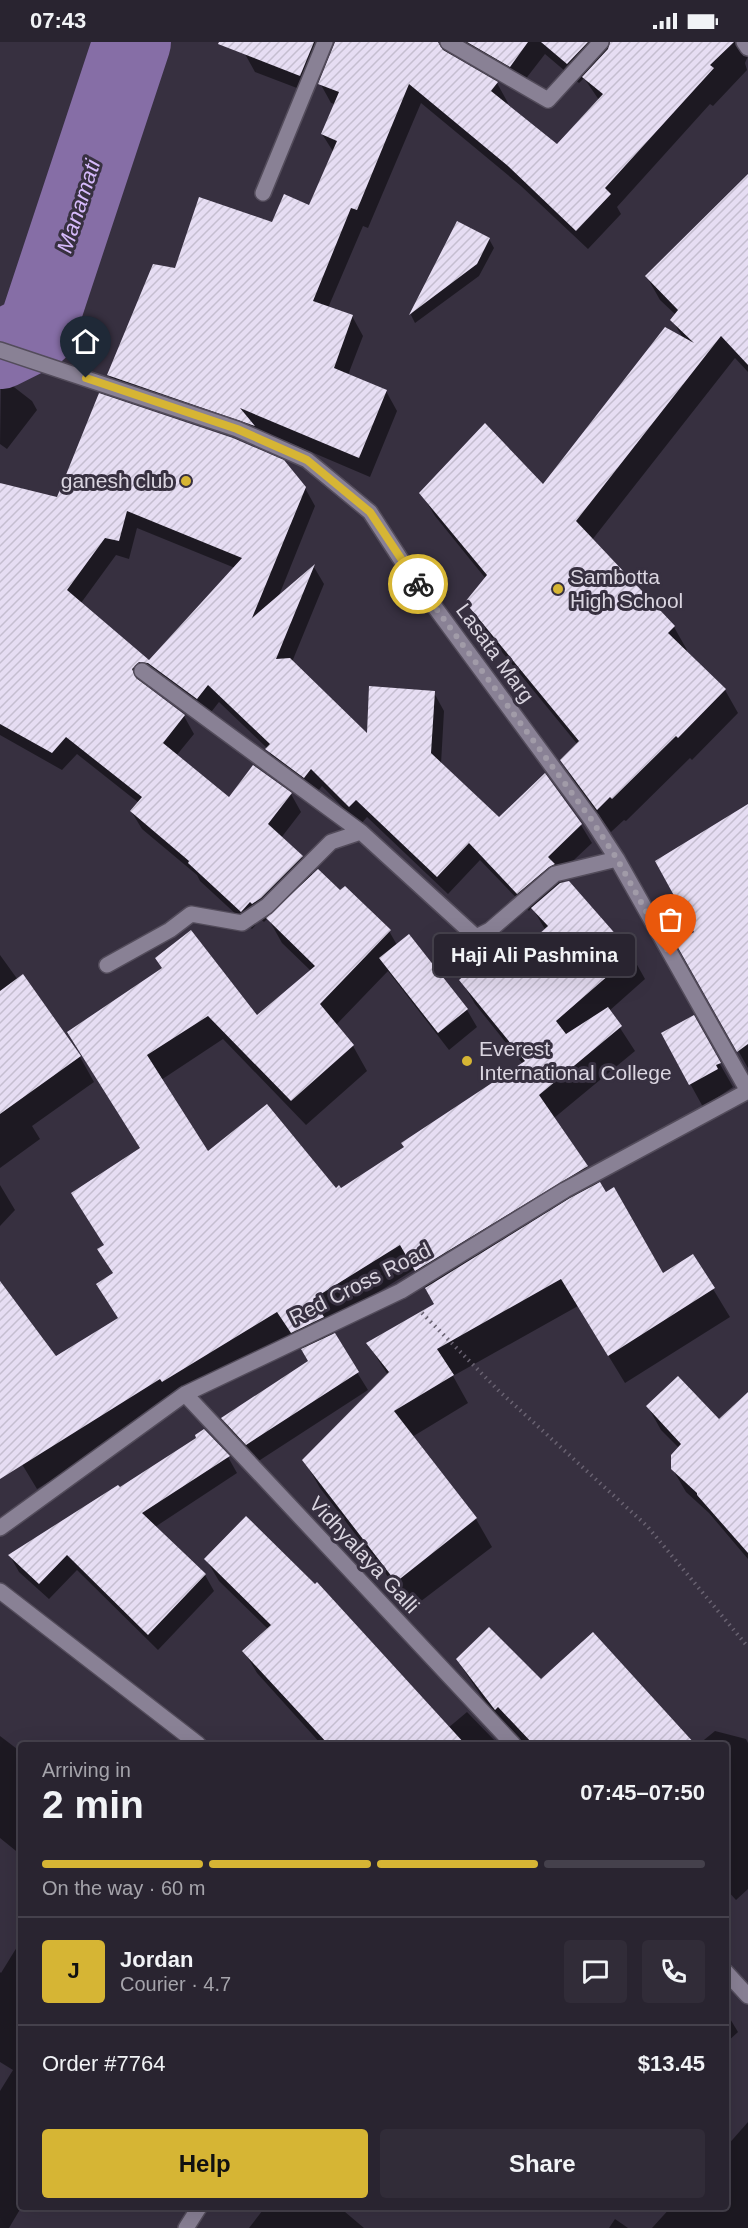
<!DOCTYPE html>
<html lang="en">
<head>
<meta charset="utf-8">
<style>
	:root { --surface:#292430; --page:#312c38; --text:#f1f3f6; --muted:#a5a4ab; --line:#45414c; --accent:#d6b534 }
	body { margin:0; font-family:Arial,sans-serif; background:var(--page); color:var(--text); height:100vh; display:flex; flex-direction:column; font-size:22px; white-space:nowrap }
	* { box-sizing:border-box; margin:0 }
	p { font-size:20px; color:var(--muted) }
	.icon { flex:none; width:33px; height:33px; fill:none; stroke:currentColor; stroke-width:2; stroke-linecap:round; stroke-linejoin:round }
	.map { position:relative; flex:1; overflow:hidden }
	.side { position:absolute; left:18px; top:1700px; width:711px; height:468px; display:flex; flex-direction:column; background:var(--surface); border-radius:6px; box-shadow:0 6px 24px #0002,0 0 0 2px var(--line) }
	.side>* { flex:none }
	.pin { position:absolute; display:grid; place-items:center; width:51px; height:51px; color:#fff; margin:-62px -26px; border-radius:50% 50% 50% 0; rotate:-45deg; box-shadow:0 0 6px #0007 }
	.pin .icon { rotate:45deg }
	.courier { position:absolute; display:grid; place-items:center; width:60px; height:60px; margin:-30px; border:4px solid #d6b534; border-radius:50%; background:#fff; color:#222; box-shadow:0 2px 8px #0007 }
	.bubble { position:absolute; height:42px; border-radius:6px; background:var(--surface); box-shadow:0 6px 24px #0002,0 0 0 2px var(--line); font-size:20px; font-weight:600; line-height:42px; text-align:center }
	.overview em { font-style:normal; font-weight:600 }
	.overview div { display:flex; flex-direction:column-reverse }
	.overview { display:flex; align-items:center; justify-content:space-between; height:102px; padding:0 24px }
	h1 { font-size:39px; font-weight:600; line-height:45px }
	.bar { display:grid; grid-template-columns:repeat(4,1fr); gap:9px 6px; align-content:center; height:72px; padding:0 24px }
	.bar i { height:8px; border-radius:4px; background:var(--line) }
	.bar .selected { background:var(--accent) }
	.bar p { grid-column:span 4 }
	.line { display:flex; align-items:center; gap:15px; padding:0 24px; border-top:2px solid var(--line) }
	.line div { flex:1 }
	.round { display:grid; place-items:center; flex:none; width:63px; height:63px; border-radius:6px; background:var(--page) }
	.action { display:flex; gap:12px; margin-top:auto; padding:12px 24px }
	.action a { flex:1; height:69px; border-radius:6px; background:var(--accent); color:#111; font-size:24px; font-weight:600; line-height:69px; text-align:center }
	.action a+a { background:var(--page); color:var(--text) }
	.status { display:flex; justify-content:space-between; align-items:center; height:42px; padding:0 30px; background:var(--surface); direction:ltr }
	.status svg { height:16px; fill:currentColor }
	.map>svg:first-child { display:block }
	.shadow { fill:#0007; fill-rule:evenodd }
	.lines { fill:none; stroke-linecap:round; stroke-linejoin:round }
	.river { stroke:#866ea6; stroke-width:78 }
	.building { fill:url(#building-hatch); fill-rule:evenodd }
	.minor-casing { stroke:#534c5b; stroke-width:18 }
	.path { stroke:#696271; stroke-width:4; stroke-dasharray:1.5 4.5; stroke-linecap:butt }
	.minor { stroke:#898195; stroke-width:15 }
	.done { stroke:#a19ba8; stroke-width:6; stroke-dasharray:0 10.8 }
	.route { stroke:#d6b534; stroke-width:8 }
	.poi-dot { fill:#d6b534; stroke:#373040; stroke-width:2 }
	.labels { text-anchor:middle; stroke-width:6; stroke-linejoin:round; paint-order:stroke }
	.poi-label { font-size:21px; fill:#dad5e0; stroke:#373040; text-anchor:start }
	.street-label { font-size:21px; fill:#dad5e0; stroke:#373040 }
	.water-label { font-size:22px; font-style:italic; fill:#d6bafb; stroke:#373040 }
</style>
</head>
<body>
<div class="status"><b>07:43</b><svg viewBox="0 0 49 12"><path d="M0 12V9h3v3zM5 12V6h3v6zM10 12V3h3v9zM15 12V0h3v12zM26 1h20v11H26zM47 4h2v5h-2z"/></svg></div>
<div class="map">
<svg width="748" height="2186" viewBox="0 0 748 2186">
	<defs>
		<pattern id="building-hatch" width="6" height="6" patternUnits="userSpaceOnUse" patternTransform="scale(1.5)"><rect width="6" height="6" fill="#e6ddf3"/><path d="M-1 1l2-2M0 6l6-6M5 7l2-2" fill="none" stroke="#c5bed0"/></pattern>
	</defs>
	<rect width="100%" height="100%" fill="#373040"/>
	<path class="shadow" d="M102 0H126L120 10Z
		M249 0H323L329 10 326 14 310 51 255 30 245 12Z
		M335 0H748V14L745 21 747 28 713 64 710 62 617 165 621 172 588 207 521 144 421 61 368 186 363 184 328 266 352 274 363 294 348 333 386 349 397 369 370 435 255 386 264 402 120 353 109 333 176 228 310 165 334 111 322 92 335 62 331 61 320 41ZM454 11 521 43 545 12 579 41 584 36 599 58 557 104 506 63 508 61 497 41 452 14Z
		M748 134V330L735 316 592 498 674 585 687 608 685 610 725 648 738 671 692 718 690 716 626 779 624 778 611 790 575 741 561 718 578 703 480 583 467 560 486 537 435 474 421 451 543 445 683 296 672 278 676 273 660 258 647 235Z
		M458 181 489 197 494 206 479 234 415 281 411 273Z
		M1 335 32 359 37 368 7 407 0 402Z
		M0 442 58 457 305 446 315 464 278 556 314 525 324 542 292 620 369 695 434 651 444 669 441 722 499 777 581 783 592 801 559 832 564 841 631 912 645 937 609 969 635 1009 554 1076 598 1143 662 1233 693 1214 730 1275 625 1341 578 1264 453 1334 468 1361 412 1395 476 1477 492 1505 412 1566 320 1446 304 1418 388 1333 368 1302 436 1263 415 1227 327 1282 368 1348 257 1420 233 1394 223 1376 310 1320 293 1293 176 1361 37 1447 0 1386V1242L55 1316 119 1277 114 1233 99 1207 105 1204 141 1107 83 1014 163 927 256 975 311 929 282 901 268 876 264 880 261 877 252 887 200 839 197 833 142 787 131 769 139 761 77 712 62 728 0 693ZM137 486 235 526 149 621 81 561 116 513 129 517ZM149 638 208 674 219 660 268 707 277 726 315 753 322 744 360 783 367 775 448 852 480 818 529 869 532 865 546 889 496 933 461 938 475 962 523 1022 406 1106 340 1148 207 1112 161 1038 223 997 306 1083 367 1029 353 1004 336 983 388 929 449 1008 477 985 467 968 397 903 389 889 341 850 313 834 302 815 281 796 301 770 291 752 229 757 176 714 194 692 184 674 144 644Z
		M748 764V1026L678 902 696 891Z
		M0 913 18 938 23 934 80 1015 94 1040 32 1084 40 1097 0 1126Z
		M693 975 733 1045 703 1065 687 1036Z
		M0 1143 15 1168 0 1184Z
		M748 1352V1517L709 1471 686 1450 672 1426 679 1406 661 1388 648 1365 719 1379Z
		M228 1415 237 1431 155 1485 205 1533 214 1549 158 1608 77 1528 49 1557 19 1530 10 1514 120 1447Z
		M206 1517 448 1686 467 1670 498 1702H321L257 1631 244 1609 268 1587 219 1539Z
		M457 1618 541 1639 673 1681 686 1702H521L497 1677Z
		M715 1689 746 1697 748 1701V1847L736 1858 726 1847V1702H699Z
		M0 1694 21 1710V1813L0 1796Z
		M17 1905 21 1907 22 2164 9 2186H0V2049L13 2028 0 2020V1930L1 1931Z
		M726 1970 738 1990 726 2001Z
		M748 2080V2186H652L672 2164H726V2105Z
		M266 2164H338L364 2186H249Z
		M615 2177 628 2186H609Z"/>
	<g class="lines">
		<path class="river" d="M0 308 36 290 132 0"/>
	</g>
	<path class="building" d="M219 0H314L300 34 218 2Z
		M335 0H438L443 8 498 40 491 49 557 102 603 52 582 35 608 7 610 0H734L710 23 714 26 605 146 611 152 576 189 508 124 409 42 357 168 351 166 313 259 353 273 334 326 387 348 359 416 240 366 255 384 107 333 153 222 175 226 199 155 272 180 284 152 309 163 337 99 321 92 339 50 318 42Z
		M467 0H528L510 25Z
		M541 0H588L567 22Z
		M748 132V323L721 294 576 479 675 584 668 591 726 647 678 696 676 694 612 757 610 755 597 768 560 718 579 699 465 560 487 533 419 451 485 381 543 442 665 285 694 301 670 278 678 268 645 234Z
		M457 179 490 196 477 222 409 273Z
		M99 351 233 396 284 418 306 445 252 576 315 522 276 617 290 616 367 691 369 644 435 649 431 711 499 775 545 731 582 782 548 815 555 822 549 825 517 852 469 801 437 835 356 758 349 765 311 727 304 736 265 707 270 702 208 643 197 657 148 621 139 620 132 627 136 636 185 673 163 701 229 755 253 723 292 751 268 782 303 814 261 856 252 862 250 860 241 870 188 821 189 819 130 769 142 755 66 695 52 711 0 682V441L57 455ZM127 469 242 516 149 618 67 548 105 496 119 499Z
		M748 762V1002L737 1010 676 902 694 890 655 819Z
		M318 827 340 848 345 844 391 888 320 962 354 1003 291 1059 208 974 147 1013 208 1109 267 1062 336 1146 339 1143 341 1146 404 1105 401 1101 525 1019 459 938 485 916 496 930 548 884 531 866 560 841 569 839 633 912 556 979 566 992 608 965 622 984 539 1053 588 1124 415 1229 400 1203 313 1257 324 1275 291 1291 277 1270 162 1340 160 1337 0 1437V1239L56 1314 118 1276 96 1242 113 1231 97 1207 104 1203 71 1151 140 1106 67 990 162 926 155 916 191 888 257 973 315 924 266 876Z
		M409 892 468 967 438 991 379 916Z
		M23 932 81 1014 0 1072V949Z
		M694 973 721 1021 716 1023 718 1027 689 1043 661 991Z
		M600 1140 606 1150 614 1145 663 1231 693 1212 715 1246 608 1314 561 1237 437 1307 454 1333 394 1369 477 1476 396 1540 302 1418 389 1330 366 1301 434 1262 425 1246 570 1156Z
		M335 1291 359 1330 246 1403 221 1376 308 1319 301 1307Z
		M678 1334 719 1377 748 1350V1511L697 1453V1451L671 1427V1413L681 1402 646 1364Z
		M204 1387 230 1414 142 1471 206 1532 148 1593 67 1513 39 1542 8 1513 118 1443 120 1445 196 1396 195 1393Z
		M246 1474 315 1542 317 1540 465 1702H328L242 1609 271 1583 204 1517Z
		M489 1585 541 1637 593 1590 695 1702H533L498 1665 495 1668 456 1617Z"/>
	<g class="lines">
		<defs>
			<path id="minor" d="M448 0 548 58 601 0
				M744 0 748 6
				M263 151 325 0
				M0 308 237 387 307 418 370 470 409 530 591 777 617 817 748 1049
				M142 629 361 790 476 895 490 888 555 832 617 817
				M107 923 170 888 191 872 242 881 267 864 331 800 361 790
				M185 1352 513 1702
				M0 1486 185 1352 401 1249 565 1148 748 1049
				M0 1549 198 1702
				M726 1930 748 1954
				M186 2186 200 2164"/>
		</defs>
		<use href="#minor" class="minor-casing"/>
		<path class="path" d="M422 1271 498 1348 647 1484 748 1605"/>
		<use href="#minor" class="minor"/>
	</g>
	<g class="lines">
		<path class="done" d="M418 542 591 777 617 817 671 914"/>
		<path class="route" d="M86 336 237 387 307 418 370 470 418 542"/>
	</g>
	<g class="poi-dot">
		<circle cx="186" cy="439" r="6"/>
		<circle cx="558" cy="547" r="6"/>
		<circle cx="467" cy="1019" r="6"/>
	</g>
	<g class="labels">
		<g class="poi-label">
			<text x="174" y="446" text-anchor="end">ganesh club</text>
			<text x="570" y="542">Sambotta<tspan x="570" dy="24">High School</tspan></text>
			<text x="479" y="1014">Everest<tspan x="479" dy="24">International College</tspan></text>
		</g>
		<g class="street-label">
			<text transform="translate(495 611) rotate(54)" y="7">Lasata Marg</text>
			<text transform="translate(360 1242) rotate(-27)" y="7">Red Cross Road</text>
			<text transform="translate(364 1513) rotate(47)" y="7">Vidhyalaya Galli</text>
		</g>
		<g class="water-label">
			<text transform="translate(78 164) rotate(-72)" y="8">Manamati</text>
		</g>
	</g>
</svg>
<div class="pin" style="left:671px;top:914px;background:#ea580c"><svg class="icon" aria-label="bag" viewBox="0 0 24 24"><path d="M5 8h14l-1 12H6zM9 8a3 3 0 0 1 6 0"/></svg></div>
<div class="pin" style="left:86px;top:336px;background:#1f2937"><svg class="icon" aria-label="home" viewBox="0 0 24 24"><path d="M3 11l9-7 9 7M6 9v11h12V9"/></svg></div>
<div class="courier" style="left:418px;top:542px"><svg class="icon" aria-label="bike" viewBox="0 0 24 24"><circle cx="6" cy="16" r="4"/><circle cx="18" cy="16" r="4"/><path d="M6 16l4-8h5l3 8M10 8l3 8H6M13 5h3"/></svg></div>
<div class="bubble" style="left:434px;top:892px;width:201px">Haji Ali Pashmina</div>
<section class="side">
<div class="overview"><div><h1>2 min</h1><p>Arriving in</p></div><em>07:45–07:50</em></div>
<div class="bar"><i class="selected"></i><i class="selected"></i><i class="selected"></i><i></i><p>On the way · 60 m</p></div>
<div class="line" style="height:108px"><b class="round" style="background:var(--accent);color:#111">J</b><div><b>Jordan</b><p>Courier · 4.7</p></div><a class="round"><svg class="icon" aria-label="chat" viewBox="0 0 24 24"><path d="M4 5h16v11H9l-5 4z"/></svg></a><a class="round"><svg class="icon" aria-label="phone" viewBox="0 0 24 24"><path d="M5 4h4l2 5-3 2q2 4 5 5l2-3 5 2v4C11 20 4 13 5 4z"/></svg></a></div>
<div class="line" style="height:78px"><div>Order #7764</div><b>$13.45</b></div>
<div class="action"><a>Help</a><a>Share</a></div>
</section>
</div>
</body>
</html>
